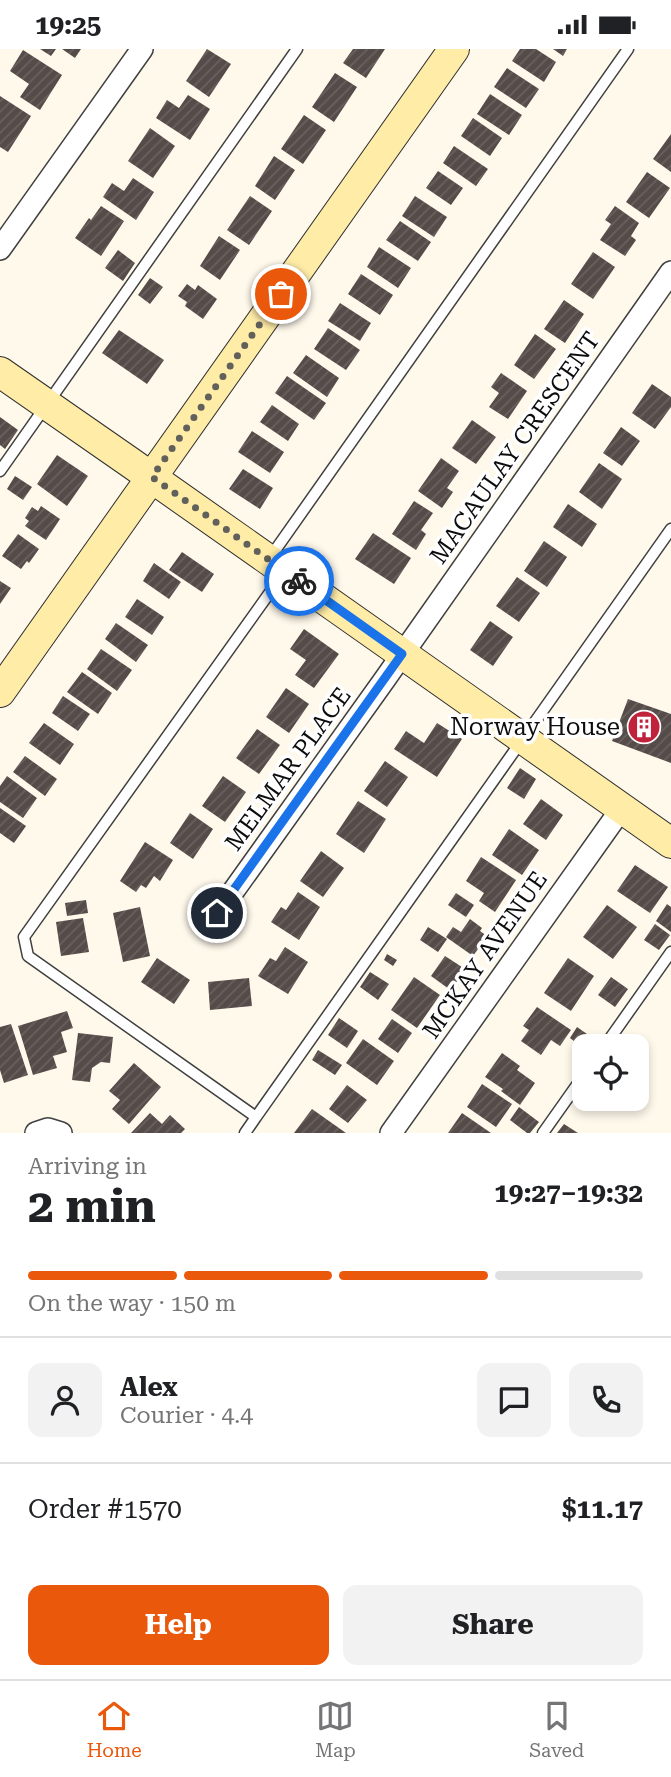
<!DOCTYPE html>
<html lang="en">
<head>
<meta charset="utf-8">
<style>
	:root { --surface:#fff; --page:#f2f2f2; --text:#202124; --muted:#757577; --line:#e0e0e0; --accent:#ea580c }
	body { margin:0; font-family:"Roboto Serif",serif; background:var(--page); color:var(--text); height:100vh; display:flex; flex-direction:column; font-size:26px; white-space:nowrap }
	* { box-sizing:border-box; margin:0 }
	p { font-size:23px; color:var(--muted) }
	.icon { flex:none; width:38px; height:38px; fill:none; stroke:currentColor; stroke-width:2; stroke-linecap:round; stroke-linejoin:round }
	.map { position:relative; height:1084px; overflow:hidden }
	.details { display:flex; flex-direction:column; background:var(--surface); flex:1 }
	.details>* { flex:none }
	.controls { position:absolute; left:572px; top:985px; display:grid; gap:14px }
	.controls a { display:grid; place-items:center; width:77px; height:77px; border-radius:14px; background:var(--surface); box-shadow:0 4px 10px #0003; font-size:35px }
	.pin { position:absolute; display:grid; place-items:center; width:60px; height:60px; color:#fff; margin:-30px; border:4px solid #fff; border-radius:50%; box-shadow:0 2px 7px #0007 }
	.courier { position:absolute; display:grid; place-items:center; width:70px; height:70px; margin:-35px; border:5px solid #1a73e8; border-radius:50%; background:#fff; color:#222; box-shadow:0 2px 9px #0007 }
	.head em { font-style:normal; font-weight:700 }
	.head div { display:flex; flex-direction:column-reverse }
	.head { display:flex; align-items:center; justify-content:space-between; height:119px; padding:0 28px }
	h1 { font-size:46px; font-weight:700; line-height:52px }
	.bar { display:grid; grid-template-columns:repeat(4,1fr); gap:10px 7px; align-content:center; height:84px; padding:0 28px }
	.bar i { height:9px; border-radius:5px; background:var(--line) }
	.bar .active { background:var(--accent) }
	.bar p { grid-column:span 4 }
	.line { display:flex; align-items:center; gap:18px; padding:0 28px; border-top:2px solid var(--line) }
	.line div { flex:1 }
	.round { display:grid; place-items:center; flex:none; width:74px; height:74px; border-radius:14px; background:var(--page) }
	.primary-button { display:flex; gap:14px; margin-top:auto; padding:14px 28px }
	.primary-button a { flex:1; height:80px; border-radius:14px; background:var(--accent); color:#fff; font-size:28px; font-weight:700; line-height:80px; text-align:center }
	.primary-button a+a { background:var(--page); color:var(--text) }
	.status { display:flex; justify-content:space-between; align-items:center; height:49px; padding:0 35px; background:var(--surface); direction:ltr }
	.status svg { height:19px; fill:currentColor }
	.menu { display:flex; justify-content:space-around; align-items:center; height:98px; border-top:2px solid var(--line); background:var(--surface); font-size:19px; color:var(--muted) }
	.menu a { display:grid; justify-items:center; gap:4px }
	.menu .active { color:var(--accent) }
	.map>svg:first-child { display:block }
	.building { fill:url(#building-hatch) }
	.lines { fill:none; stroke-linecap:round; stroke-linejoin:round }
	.lane-casing { stroke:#404040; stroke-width:13 }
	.street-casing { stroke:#404040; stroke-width:24 }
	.secondary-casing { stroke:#2f2f2f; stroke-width:32 }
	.lane { stroke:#fff; stroke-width:10 }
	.street { stroke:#fff; stroke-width:21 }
	.secondary { stroke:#ffeca7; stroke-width:30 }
	.done { stroke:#62605b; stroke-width:7; stroke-dasharray:0 12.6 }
	.route { stroke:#1a73e8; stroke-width:9 }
	.labels { text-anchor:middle; stroke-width:7; stroke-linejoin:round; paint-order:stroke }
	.street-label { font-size:24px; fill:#0d0d0d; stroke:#fff }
	.poi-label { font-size:24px; fill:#0d0d0d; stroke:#fff; text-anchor:end }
</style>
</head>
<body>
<div class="status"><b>19:25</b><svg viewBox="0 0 49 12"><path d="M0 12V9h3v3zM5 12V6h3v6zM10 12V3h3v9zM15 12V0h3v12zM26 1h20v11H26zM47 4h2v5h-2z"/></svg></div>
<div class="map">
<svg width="671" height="1084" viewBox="0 0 671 1084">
	<defs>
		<pattern id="building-hatch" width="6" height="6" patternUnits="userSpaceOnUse" patternTransform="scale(1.75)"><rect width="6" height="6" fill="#554c49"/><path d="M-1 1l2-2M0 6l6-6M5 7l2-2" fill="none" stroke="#68615f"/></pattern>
	</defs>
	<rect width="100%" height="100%" fill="#fff9ec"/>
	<path class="building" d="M40 0H56L51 7Z
		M62 0H81L75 9Z
		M207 0 231 15 209 48 186 32Z
		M353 0H385L366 29 343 14Z
		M520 0H536L556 13 544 33 512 12Z
		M553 0H567L563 7Z
		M23 1 62 26 40 61 20 48 29 35 10 22Z
		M507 19 539 40 526 59 494 38Z
		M335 24 357 38 334 73 312 58Z
		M490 45 522 66 509 86 477 65Z
		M188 46 210 60 190 91 156 69 167 51 179 59Z
		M0 47 31 67 8 103 0 98Z
		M304 66 326 81 303 115 281 100Z
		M473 69 502 89 490 107 461 87Z
		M150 79 175 97 153 129 128 112Z
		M671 85V123L653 110Z
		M454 97 488 120 476 137 443 114Z
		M274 107 295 121 275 151 255 137Z
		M438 122 463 139 451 156 426 139Z
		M647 123 670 139 649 169 626 153Z
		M133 129 154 143 136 171 103 148 112 134 124 142Z
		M250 147 272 162 249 196 227 181Z
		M415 147 447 168 434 188 402 167Z
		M101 157 124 172 101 207 75 189 89 169 91 171Z
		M615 157 639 174 631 187 636 191 625 207 600 191 611 175 605 171Z
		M400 172 431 193 418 212 386 191Z
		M219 187 240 201 220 231 200 217Z
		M379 198 411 219 398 239 367 218Z
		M118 201 135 214 123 232 105 219Z
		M593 203 615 218 593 250 571 235Z
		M361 225 393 246 380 266 348 245Z
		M150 229 163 238 150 255 138 246Z
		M187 235 195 241 198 236 217 250 203 270 185 257 187 253 178 247Z
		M564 251 584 265 565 294 544 280Z
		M340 254 371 274 360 292 328 272Z
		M328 279 360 301 346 321 314 300Z
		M119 281 164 311 147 335 102 304Z
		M535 285 556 300 534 330 514 316Z
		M306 306 339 329 327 348 293 324Z
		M501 324 527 342 508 370 489 358 499 344 491 338Z
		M287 327 326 354 314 371 275 344Z
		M652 335 671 348V358L655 380 632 364Z
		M272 356 299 375 288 392 260 373Z
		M0 368 18 381 5 400 0 396Z
		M472 371 496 388 476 415 452 399Z
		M621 378 640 392 622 417 603 404Z
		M252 382 284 403 270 424 238 403Z
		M57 406 88 427 67 457 37 435Z
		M441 409 459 422 447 439 453 443 442 459 418 442Z
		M599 414 622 430 602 460 579 443Z
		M243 420 273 439 260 460 229 440Z
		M15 427 32 438 23 451 7 440Z
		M414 452 433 464 421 481 426 485 416 501 392 485Z
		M568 455 597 475 582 498 553 478Z
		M41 457 60 470 46 491 25 477 29 472 25 469 32 458 38 462Z
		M373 484 411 509 394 535 355 510Z
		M18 485 39 500 29 514 27 512 21 520 2 507Z
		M544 492 567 508 547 538 524 522Z
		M182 503 214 525 202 543 169 521Z
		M154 514 181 533 169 550 143 532Z
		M517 528 540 544 519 573 496 557Z
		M0 532 11 539 0 555Z
		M137 550 164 568 152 586 125 568Z
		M490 572 513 588 493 617 470 601Z
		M116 574 148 596 136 613 105 590Z
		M304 580 339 605 314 639 295 626 306 611 290 600Z
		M101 600 132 621 117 642 87 620Z
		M82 623 112 644 98 665 67 643Z
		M286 639 309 655 289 684 266 668Z
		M63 647 90 665 78 682 52 664Z
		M628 650 671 665V714L612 692Z
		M44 674 74 695 60 716 29 694Z
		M437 674 462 690 437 728 394 700 406 682 424 694Z
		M257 680 280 696 259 725 236 709Z
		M25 707 57 730 45 747 13 723Z
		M385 712 408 728 387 758 364 742Z
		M520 719 536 730 524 750 507 739Z
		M7 727 37 749 23 769 0 753V737Z
		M223 727 246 743 225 773 202 757Z
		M541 750 563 766 546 791 523 775Z
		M358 752 386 770 364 804 336 785Z
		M0 759 26 777 14 794 0 784Z
		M190 764 213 780 193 810 170 794Z
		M509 780 539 801 522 826 492 806Z
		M145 793 173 811 160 832 154 827 146 839 141 836 136 843 120 832Z
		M321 802 344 819 323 848 300 832Z
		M481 808 516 831 495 863 479 852 484 844 466 832Z
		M635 816 668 838 650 864 617 842Z
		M298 843 320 858 299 891 271 873 281 858 286 861Z
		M456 844 474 856 466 868 448 856Z
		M86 851 88 864 67 867 65 854Z
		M667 855 671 858V883L656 872Z
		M607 856 637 878 613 910 583 888Z
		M140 858 150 907 123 913 113 864Z
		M83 869 89 903 61 907 56 873Z
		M470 870 482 879 480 882 487 887 473 907 446 888 453 878 461 883Z
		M655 875 670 886 659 901 644 891Z
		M428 878 447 890 438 903 420 891Z
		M285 898 308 913 288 945 258 927 270 909 276 912Z
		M387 905 397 911 393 917 384 911Z
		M445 907 465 920 456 934 454 933 449 940 431 927Z
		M157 909 190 931 174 955 141 933Z
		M568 909 594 927 571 962 544 944Z
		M370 923 389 935 378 951 360 938Z
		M414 928 440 946 417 979 391 961Z
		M611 928 628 940 615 958 598 946Z
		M249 929 252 957 210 961 208 933Z
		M537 958 571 981 560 997 551 991 541 1006 521 992 529 981 523 977Z
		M67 962 73 979 61 983 67 1003 53 1007 57 1019 33 1026 18 977Z
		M339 969 358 982 347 999 328 986Z
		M392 970 412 984 398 1004 378 990Z
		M11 975 28 1026 4 1034 0 1021V978Z
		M577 978 597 992 593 998H584V1000L570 989Z
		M78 984 113 988 110 1014 101 1013 92 1019 90 1033 72 1031Z
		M363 990 394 1012 377 1036 346 1014Z
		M318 1001 342 1016 335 1026 312 1011Z
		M502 1004 520 1017 517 1021 535 1034 520 1056 501 1042 503 1040 485 1028Z
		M134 1014 161 1038 129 1075 112 1060 120 1051 109 1042Z
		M482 1035 512 1055 496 1078 467 1058Z
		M347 1036 367 1051 348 1074 329 1060Z
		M519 1058 539 1073 530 1084H527L510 1071Z
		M312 1060 346 1084H294Z
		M150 1064 162 1075 170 1066 185 1080 181 1084H131Z
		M462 1064 491 1084H448Z
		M564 1075 578 1084H557Z"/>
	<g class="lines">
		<defs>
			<path id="lane" d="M0 422 297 0
				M269 510 628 0
				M283 525 24 888 28 907 256 1068 671 480
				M604 998 671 903
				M245 1084 256 1068
				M543 1084 584 1026"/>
			<path id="street" d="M0 200 142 0
				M217 865 385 630 671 223
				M36 1084 48 1080 61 1084
				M391 1084 622 759"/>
			<path id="secondary" d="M0 323 131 414 671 794
				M0 643 454 0"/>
		</defs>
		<use href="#lane" class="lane-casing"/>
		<use href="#street" class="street-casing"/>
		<use href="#secondary" class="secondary-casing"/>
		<use href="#lane" class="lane"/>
		<use href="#street" class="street"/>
		<use href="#secondary" class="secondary"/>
	</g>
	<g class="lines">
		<path class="done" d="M281 245 152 428 299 532"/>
		<path class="route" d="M217 864 402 605 299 532"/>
	</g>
	<defs>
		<symbol id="building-disc" viewBox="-11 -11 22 22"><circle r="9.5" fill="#bf223a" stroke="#fff"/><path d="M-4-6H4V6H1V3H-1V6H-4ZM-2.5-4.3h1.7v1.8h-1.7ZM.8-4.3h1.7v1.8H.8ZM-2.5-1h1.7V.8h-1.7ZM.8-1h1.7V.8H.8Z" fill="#fff"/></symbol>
	</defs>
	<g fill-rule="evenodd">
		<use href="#building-disc" x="625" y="659" width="38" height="38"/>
	</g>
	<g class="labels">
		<g class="street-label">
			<text transform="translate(515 399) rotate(-55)" y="8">MACAULAY CRESCENT</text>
			<text transform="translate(288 720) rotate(-54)" y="8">MELMAR PLACE</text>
			<text transform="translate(485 906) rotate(-55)" y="8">MCKAY AVENUE</text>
		</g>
		<g class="poi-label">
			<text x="620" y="686">Norway House</text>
		</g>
	</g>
</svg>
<div class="controls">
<a><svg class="icon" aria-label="locate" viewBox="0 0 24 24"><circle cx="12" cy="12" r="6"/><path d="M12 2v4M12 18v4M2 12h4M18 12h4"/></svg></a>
</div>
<div class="pin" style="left:281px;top:245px;background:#ea580c"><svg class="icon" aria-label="bag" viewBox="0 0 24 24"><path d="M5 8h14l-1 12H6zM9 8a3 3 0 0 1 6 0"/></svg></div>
<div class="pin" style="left:217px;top:864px;background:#1f2937"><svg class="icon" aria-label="home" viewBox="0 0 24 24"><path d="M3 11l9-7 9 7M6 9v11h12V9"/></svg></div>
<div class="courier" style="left:299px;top:532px"><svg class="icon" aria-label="bike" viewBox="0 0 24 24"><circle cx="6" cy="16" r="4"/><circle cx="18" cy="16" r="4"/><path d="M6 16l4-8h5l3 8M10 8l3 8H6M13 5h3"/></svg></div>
</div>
<section class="details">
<div class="head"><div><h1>2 min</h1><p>Arriving in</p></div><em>19:27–19:32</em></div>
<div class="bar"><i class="active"></i><i class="active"></i><i class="active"></i><i></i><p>On the way · 150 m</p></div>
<div class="line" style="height:126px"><a class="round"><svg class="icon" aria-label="person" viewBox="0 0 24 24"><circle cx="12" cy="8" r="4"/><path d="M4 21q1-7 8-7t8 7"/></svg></a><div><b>Alex</b><p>Courier · 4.4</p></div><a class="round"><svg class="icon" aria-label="chat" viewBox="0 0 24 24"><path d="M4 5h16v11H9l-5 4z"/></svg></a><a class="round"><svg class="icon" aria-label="phone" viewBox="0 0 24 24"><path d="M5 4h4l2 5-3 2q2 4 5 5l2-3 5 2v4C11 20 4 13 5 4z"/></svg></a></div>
<div class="line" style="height:91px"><div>Order #1570</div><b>$11.17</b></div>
<div class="primary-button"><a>Help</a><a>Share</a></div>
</section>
<nav class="menu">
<a class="active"><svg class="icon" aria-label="home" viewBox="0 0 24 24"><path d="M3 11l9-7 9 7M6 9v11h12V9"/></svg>Home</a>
<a><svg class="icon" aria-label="map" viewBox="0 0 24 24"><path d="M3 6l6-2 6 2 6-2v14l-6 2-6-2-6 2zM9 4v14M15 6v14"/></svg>Map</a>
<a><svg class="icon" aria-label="saved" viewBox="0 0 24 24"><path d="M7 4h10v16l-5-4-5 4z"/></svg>Saved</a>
</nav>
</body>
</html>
